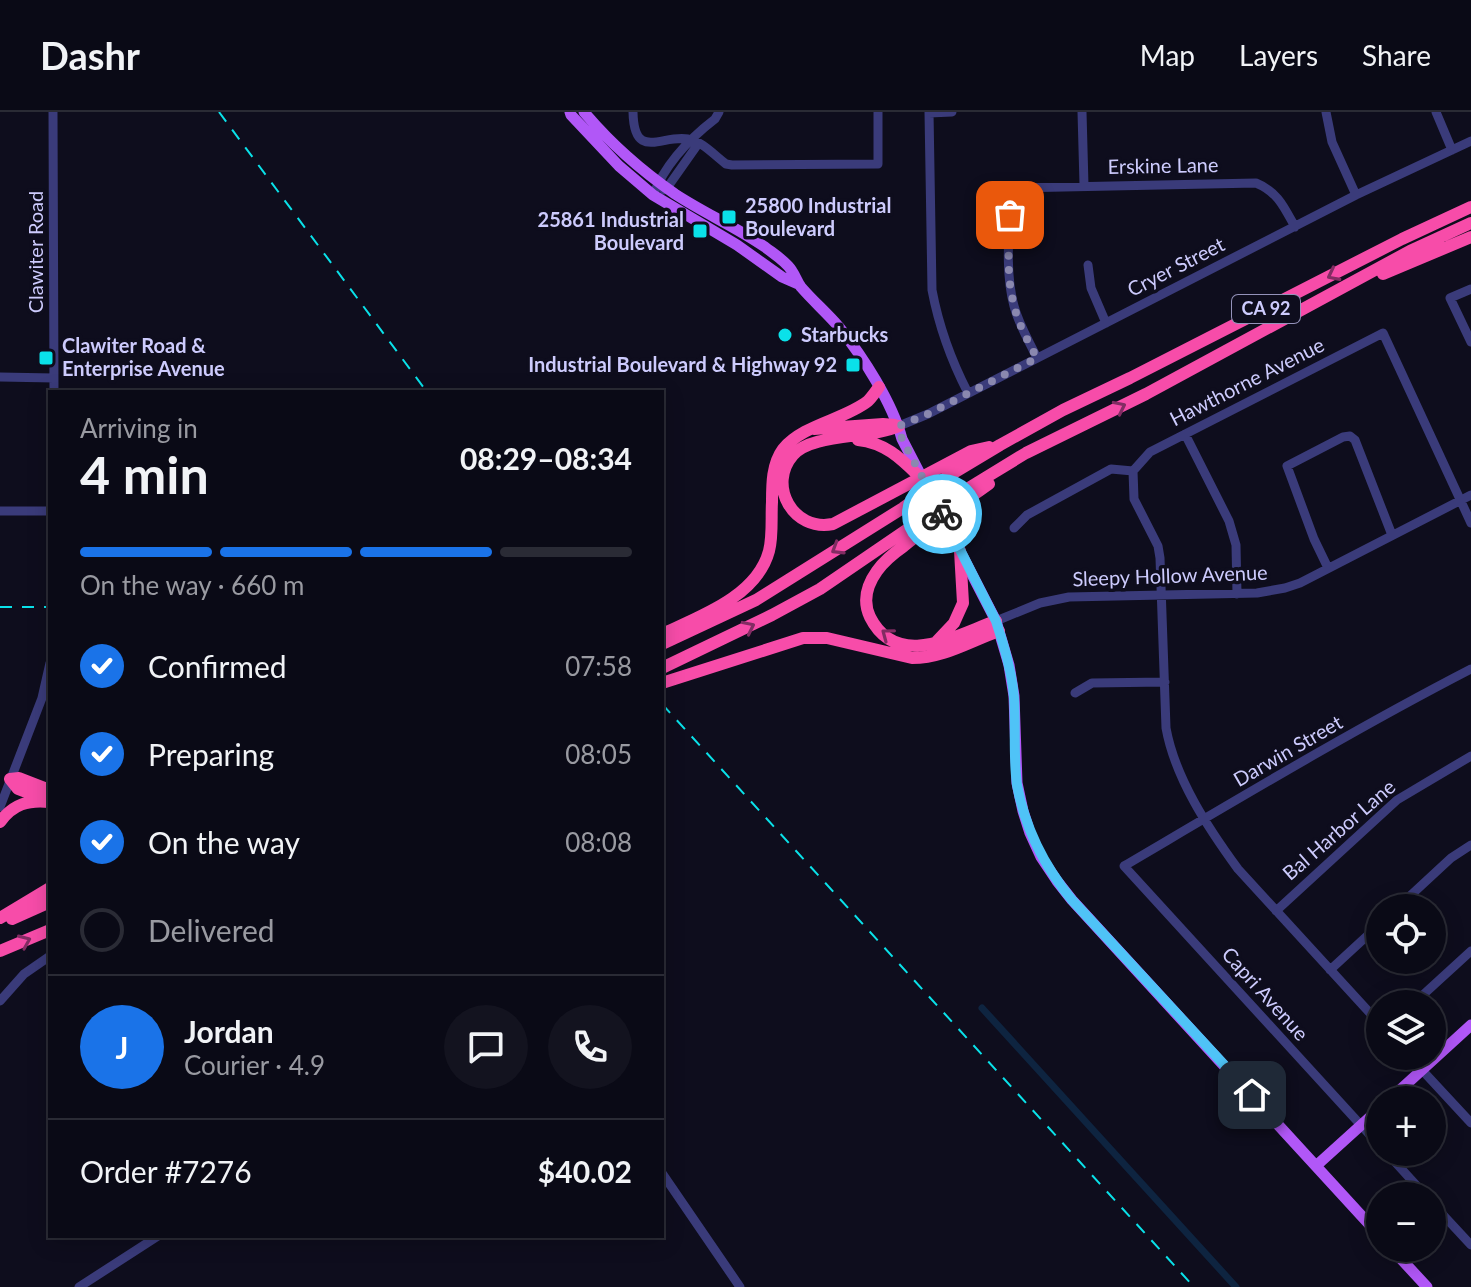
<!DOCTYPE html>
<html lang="en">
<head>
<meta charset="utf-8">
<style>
	:root { --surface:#0a0a16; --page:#13131f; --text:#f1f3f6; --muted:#999aa1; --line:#2a2b35; --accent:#1a73e8 }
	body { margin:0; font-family:Lato,sans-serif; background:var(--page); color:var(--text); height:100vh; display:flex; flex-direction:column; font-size:30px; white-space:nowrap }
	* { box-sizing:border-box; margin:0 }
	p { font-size:26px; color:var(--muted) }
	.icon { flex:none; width:44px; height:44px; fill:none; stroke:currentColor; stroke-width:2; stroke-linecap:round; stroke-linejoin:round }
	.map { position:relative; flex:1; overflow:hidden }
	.drawer { position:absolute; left:48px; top:278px; width:616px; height:848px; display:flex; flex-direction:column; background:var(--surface); border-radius:0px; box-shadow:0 4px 20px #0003,0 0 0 2px var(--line) }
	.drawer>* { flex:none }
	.buttons { position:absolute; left:1366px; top:782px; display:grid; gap:16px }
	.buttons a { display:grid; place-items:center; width:80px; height:80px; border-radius:50%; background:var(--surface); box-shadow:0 4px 20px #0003,0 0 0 2px var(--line); font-size:40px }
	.pin { position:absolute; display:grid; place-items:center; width:68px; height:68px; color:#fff; margin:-34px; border-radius:16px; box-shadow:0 4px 12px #0006 }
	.courier { position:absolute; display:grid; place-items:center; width:80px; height:80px; margin:-40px; border:6px solid #4fc3f7; border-radius:50%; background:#fff; color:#222; box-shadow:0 2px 10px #0007 }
	.overview em { font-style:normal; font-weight:700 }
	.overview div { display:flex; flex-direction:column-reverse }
	.overview { display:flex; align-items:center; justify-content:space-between; height:136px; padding:0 32px }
	h1 { font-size:52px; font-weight:700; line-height:60px }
	.bar { display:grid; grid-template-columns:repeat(4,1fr); gap:12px 8px; align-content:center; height:96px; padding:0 32px }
	.bar i { height:10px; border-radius:6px; background:var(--line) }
	.bar .active { background:var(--accent) }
	.bar p { grid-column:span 4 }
	.line { display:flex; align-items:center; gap:20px; padding:0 32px; border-top:2px solid var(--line) }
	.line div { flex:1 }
	.round { display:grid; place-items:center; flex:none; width:84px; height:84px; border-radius:42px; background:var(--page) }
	ol { padding:0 32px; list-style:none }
	li { display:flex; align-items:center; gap:24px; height:88px }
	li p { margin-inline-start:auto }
	li .icon { padding:8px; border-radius:50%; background:var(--accent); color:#fff; stroke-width:4 }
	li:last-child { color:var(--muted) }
	li i { width:44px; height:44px; border:4px solid var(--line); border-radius:50% }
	header { display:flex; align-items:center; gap:48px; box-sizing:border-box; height:112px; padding:0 40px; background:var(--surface); border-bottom:2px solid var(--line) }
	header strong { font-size:38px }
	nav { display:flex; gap:44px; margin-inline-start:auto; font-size:28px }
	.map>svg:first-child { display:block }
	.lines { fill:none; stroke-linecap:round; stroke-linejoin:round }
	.canal { stroke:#0e2440; stroke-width:7 }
	.minor { stroke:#3a3b7a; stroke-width:9 }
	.major { stroke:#b157f7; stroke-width:11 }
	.highway { stroke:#f74ca9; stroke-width:12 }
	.rail { stroke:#0ae1e9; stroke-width:2; stroke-dasharray:12 10; stroke-linecap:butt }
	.oneway { stroke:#822c63 }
	.done { stroke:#8a88af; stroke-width:8; stroke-dasharray:0 14.4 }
	.route { stroke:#4fc3f7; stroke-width:10 }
	.poi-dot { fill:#0ae1e9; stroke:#0e0d1d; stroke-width:3 }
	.labels { text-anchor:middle; stroke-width:7; stroke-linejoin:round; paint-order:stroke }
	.shield { fill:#0e0d1d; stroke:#9492ba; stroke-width:2 }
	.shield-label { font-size:18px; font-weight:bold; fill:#cdcbfd }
	.street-label { font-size:20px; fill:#cdcbfd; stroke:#0e0d1d }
	.poi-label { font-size:20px; font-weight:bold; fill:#cdcbfd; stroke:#0e0d1d; text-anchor:start }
</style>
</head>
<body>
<header>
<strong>Dashr</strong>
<nav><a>Map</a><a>Layers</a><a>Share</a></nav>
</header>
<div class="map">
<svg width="1471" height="1175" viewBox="0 0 1471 1175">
	<rect width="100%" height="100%" fill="#0e0d1d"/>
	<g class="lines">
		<path class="canal" d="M982 896 1236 1175"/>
		<path class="minor" d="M53 0 54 280
			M633 0C634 50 662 22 688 27 702 29 715 44 726 52L732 53 878 52V0
			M929 0 932 178C939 215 951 248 968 281
			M1082 0 1084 73
			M1326 0 1332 30 1356 83
			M1436 0 1452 38
			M929 1 952 0
			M664 78 667 76 698 32
			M653 83C665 53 689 27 715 7L719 0
			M1088 153 1091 176 1106 211
			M1471 177 1450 186 1471 230
			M1037 246C1029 229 1019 213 1014 194 1004 157 1010 114 1011 76L1256 71C1278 80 1284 95 1295 115
			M0 265 54 266
			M899 314 928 302 1356 83 1471 29
			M1185 322 1229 409 1236 433 1237 482
			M1133 359 1134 387 1158 434 1160 446 1166 616C1175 666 1208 716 1238 757L1380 912
			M1133 359 1150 340 1383 221 1471 411
			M0 399H50
			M1014 416 1027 403 1111 357 1133 359
			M1328 456 1314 427 1287 354 1343 325 1350 324 1355 328 1392 423
			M996 509 1040 491 1069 485 1257 481 1285 476 1300 471 1471 383
			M1075 581 1092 571 1165 570
			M0 695 42 586 50 551
			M1397 796 1451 746 1471 733
			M1276 799 1397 688 1471 644
			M1330 858 1380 812
			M0 889 24 862 50 844
			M1413 892 1471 839
			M1409 944 1471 1011
			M1380 1034 1124 754C1238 687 1353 618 1471 557
			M1386 1040 1426 1084
			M662 1061 740 1175
			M1432 1091 1471 1133
			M79 1175 158 1124"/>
		<path class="major" d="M570 0 571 3 619 54 653 83 737 133 782 165 798 172
			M584 0C610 31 642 59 675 82 704 101 736 115 765 135 774 142 787 150 792 159 796 165 797 170 801 175 813 189 827 201 839 215 863 245 892 290 902 327L996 509 1009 553 1014 584 1017 671 1023 699 1030 721 1041 745 1057 769 1072 788 1380 1124
			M1389 988 1471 913
			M1317 1053 1380 996
			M1391 1136 1427 1175"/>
		<path class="highway" d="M1383 162 1471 125
			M899 314C870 327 812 321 793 343 767 373 793 420 833 412L971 339 989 335
			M814 317 883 312 895 313
			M858 328C888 331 904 350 925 370
			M989 372C960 393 931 411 904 434 894 441 884 449 877 459 867 473 862 488 870 505 897 559 956 523 996 509
			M662 522C701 504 757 484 769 439 773 424 771 405 772 390 772 372 772 352 783 337 804 312 844 308 868 289 872 285 876 279 879 275
			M937 529 954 511 963 491 960 439
			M662 532 756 488 903 396 950 363 1000 333 1063 298 1130 266 1402 127 1471 95
			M662 556 772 503 820 477 962 380 1026 341 1146 282 1410 139 1471 111
			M662 571 803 526H827L912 546C944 546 970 529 999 519
			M10 667 18 677 44 687
			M10 667 19 666 50 678
			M0 710C13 692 28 688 49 690
			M0 806 50 776
			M12 807 50 790
			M0 839 50 818"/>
		<path class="rail" d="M219 0 427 280
			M0 495H50
			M662 592 1194 1175"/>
	</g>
	<defs><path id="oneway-chevron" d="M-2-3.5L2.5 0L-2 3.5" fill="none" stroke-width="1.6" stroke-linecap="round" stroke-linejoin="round" transform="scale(2)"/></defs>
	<g class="oneway">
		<use href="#oneway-chevron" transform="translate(1333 163) rotate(153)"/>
		<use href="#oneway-chevron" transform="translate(1120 295) rotate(-26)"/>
		<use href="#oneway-chevron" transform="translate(837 437) rotate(148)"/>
		<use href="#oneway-chevron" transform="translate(749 515) rotate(-26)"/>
		<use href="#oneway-chevron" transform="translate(887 522) rotate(-143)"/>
		<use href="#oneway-chevron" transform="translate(25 829) rotate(-23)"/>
	</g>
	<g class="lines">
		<path class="done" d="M942 402 902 327 899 314 928 302 1037 246C1028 229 1018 212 1014 193 1006 164 1009 133 1010 103"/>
		<path class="route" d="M942 402 996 509C1004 534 1012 560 1014 586 1016 615 1013 644 1017 673 1025 716 1044 754 1072 788L1252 983"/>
	</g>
	<g class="poi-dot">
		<rect x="721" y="97" width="16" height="16" rx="4"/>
		<rect x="692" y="111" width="16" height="16" rx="4"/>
		<circle cx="785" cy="223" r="8"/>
		<rect x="38" y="238" width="16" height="16" rx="4"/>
		<rect x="845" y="245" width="16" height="16" rx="4"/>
	</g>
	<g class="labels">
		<rect class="shield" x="1232" y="183" width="68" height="28" rx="6"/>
		<g class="shield-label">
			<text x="1266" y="203">CA 92</text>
		</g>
		<g class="street-label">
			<text transform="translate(1163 54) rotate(-1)" y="7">Erskine Lane</text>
			<text transform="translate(36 140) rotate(-90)" y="7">Clawiter Road</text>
			<text transform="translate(1176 155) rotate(-27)" y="7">Cryer Street</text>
			<text transform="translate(1247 270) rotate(-27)" y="7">Hawthorne Avenue</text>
			<text transform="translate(1170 464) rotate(-2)" y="7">Sleepy Hollow Avenue</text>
			<text transform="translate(1288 639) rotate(-30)" y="7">Darwin Street</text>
			<text transform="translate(1339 718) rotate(-41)" y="7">Bal Harbor Lane</text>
			<text transform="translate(1265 882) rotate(48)" y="7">Capri Avenue</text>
		</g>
		<g class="poi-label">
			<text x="745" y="101">25800 Industrial<tspan x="745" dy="23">Boulevard</tspan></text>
			<text x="684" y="115" text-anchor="end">25861 Industrial<tspan x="684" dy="23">Boulevard</tspan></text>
			<text x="801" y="230">Starbucks</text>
			<text x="62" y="241">Clawiter Road &amp;<tspan x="62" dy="23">Enterprise Avenue</tspan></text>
			<text x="837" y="260" text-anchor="end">Industrial Boulevard &amp; Highway 92</text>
		</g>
	</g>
</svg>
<div class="buttons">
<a><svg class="icon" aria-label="locate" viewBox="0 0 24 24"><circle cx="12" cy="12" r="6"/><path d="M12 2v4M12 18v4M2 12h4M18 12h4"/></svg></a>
<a><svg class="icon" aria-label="layers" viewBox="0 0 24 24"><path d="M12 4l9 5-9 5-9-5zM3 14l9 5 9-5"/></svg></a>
<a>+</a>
<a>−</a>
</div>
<div class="pin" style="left:1010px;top:103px;background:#ea580c"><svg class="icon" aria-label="bag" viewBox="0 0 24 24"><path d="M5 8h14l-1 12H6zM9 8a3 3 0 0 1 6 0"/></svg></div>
<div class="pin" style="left:1252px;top:983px;background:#1f2937"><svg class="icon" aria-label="home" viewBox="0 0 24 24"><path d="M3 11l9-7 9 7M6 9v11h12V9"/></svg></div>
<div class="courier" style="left:942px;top:402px"><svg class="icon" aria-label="bike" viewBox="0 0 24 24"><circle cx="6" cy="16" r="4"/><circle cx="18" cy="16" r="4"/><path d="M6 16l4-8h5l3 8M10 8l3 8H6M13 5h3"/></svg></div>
<section class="drawer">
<div class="overview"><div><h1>4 min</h1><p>Arriving in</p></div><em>08:29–08:34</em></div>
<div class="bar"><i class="active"></i><i class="active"></i><i class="active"></i><i></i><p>On the way · 660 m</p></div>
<ol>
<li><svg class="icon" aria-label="check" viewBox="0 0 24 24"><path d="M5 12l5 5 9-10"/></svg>Confirmed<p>07:58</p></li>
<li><svg class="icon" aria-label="check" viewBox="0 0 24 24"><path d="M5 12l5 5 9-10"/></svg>Preparing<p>08:05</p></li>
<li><svg class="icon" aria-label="check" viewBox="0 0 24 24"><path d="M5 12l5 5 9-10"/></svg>On the way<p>08:08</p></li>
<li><i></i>Delivered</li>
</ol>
<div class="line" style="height:144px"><b class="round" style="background:var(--accent);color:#fff">J</b><div><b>Jordan</b><p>Courier · 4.9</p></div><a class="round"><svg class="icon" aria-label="chat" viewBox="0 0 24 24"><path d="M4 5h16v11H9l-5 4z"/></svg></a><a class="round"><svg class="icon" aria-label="phone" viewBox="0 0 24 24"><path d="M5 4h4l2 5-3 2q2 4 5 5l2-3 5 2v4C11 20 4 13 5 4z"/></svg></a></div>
<div class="line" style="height:104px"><div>Order #7276</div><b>$40.02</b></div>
</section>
</div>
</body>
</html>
